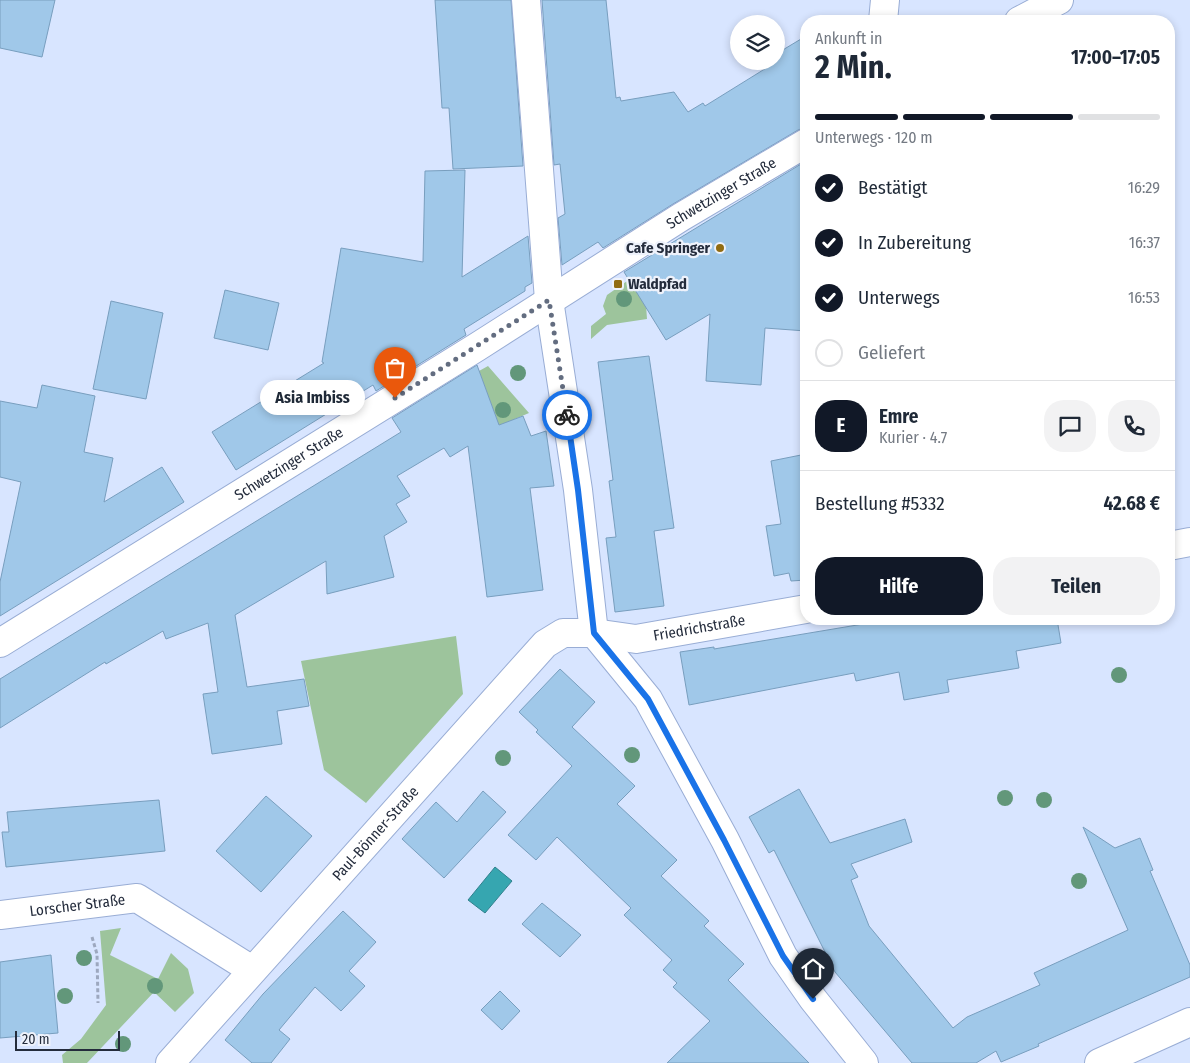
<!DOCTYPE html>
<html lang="de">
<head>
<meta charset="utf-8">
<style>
	:root { --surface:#fff; --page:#f2f2f3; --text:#1f2937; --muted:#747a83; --line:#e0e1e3; --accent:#111827 }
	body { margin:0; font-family:"Fira Sans Condensed",sans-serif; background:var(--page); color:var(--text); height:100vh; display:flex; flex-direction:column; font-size:19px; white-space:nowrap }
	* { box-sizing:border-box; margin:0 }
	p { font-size:16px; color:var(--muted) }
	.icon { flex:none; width:28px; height:28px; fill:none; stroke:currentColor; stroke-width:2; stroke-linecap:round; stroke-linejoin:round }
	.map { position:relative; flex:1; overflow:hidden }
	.sheet { position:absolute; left:800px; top:15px; width:375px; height:610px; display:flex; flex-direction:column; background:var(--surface); border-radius:20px; box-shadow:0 2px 8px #0003 }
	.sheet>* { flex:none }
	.buttons { position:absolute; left:730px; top:15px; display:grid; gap:10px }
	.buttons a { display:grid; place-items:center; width:55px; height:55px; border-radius:50%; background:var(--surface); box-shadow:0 2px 8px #0003; font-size:25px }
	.scale { position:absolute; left:15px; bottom:12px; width:105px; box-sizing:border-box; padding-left:5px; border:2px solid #242c3c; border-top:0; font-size:14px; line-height:18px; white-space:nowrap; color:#242c3c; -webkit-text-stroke:4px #eef2fb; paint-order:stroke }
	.pin { position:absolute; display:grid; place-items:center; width:42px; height:42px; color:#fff; margin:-51px -21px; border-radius:50% 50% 50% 0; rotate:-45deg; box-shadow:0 0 5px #0007 }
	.pin .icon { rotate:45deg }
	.courier { position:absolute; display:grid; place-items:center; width:50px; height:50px; margin:-25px; border:4px solid #1a73e8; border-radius:50%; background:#fff; color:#222; box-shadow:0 1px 6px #0007 }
	.bubble { position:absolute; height:35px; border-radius:18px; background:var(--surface); box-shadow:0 2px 8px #0003; font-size:16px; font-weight:700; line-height:35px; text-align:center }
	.overview em { font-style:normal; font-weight:700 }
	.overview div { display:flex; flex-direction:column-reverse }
	.overview { display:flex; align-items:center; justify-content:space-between; height:85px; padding:0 15px }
	h1 { font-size:32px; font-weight:700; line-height:38px }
	.bar { display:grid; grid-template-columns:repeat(4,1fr); gap:8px 5px; align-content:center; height:60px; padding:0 15px }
	.bar i { height:6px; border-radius:4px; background:var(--line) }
	.bar .on { background:var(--accent) }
	.bar p { grid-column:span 4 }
	.line { display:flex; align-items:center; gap:12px; padding:0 15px; border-top:1px solid var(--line) }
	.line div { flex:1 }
	.round { display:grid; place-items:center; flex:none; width:52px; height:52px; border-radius:20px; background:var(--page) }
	ol { padding:0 15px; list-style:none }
	li { display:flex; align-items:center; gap:15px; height:55px }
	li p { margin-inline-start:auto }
	li .icon { padding:5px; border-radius:50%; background:var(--accent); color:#fff; stroke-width:4 }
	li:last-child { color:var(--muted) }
	li i { width:28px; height:28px; border:2px solid var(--line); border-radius:50% }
	.primary-button { display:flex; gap:10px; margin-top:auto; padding:10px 15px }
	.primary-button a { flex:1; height:58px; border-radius:20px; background:var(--accent); color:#fff; font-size:20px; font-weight:700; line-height:58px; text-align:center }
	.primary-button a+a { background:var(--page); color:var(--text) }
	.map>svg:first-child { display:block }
	.green { fill:#9dc49c }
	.water { fill:#36a6b0; stroke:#31818d }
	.building { fill:#a0c8e9; stroke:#789ebe }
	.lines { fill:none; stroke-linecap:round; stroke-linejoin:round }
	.minor-casing { stroke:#99add5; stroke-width:30 }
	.path { stroke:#9da8bf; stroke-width:3; stroke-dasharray:4 2.5; stroke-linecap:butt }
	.minor { stroke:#fff; stroke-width:28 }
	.tree { fill:#62977a }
	.done { stroke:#636d80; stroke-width:5; stroke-dasharray:0 9 }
	.route { stroke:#1a73e8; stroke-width:6 }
	.poi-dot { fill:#916c12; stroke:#eef2fb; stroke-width:2 }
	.labels { text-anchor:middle; stroke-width:4.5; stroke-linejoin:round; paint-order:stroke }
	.street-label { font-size:15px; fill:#242c3c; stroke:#eef2fb }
	.poi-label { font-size:15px; font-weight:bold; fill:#242c3c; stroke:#eef2fb; text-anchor:end }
</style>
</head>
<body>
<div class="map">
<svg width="1190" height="1063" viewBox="0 0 1190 1063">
	<rect width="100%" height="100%" fill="#d8e5ff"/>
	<path class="green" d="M630 279 646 305 647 319 607 325 591 339V326L606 314 603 306 607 295Z
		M488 366 529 413 499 426 479 371Z
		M456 636 463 694 366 803 324 770 301 661Z
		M121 928 110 955 158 979 171 953 188 969 194 993 175 1012 154 992 87 1063H63L62 1055 81 1039 106 1005 100 931Z"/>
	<path class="water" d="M495 867 512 881 485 913 468 900Z"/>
	<path class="building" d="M0 0H55L42 57 0 48Z
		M435 0H511L523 166 453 169 449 108H442Z
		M542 0H606L616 98 620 97 621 101 674 92 688 112 703 103 705 106 776 62V54L806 36V127L798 130 673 204 603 248 598 242 562 265 558 218 565 214 560 164 554 165Z
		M806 161V331L765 328 761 385 706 381 710 314 666 340 624 272Z
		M465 170 462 277 528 236 532 283 525 287V291L464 329 466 335 376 391 373 385 236 470 212 432 324 363 322 362 341 248 423 262 425 171Z
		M225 290 279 303 268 350 214 338Z
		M111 301 163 313 146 399 93 389Z
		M649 356 674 528 654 531 664 606 615 612 606 538 616 537 609 481 613 480 598 362Z
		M477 365 499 425 523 416 531 436 546 431 554 486 530 488 543 590 487 597 468 446 450 457 444 448 397 476 410 496 396 504 407 522 384 536 394 577 327 594 326 561 235 615 247 687 304 679 309 706 277 711 282 744 212 754 203 694 218 692 208 623 166 639 163 631 106 664 105 662 0 728V679L401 432 392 418Z
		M42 385 95 396 84 452 113 458 104 502 162 467 184 502 0 616V582L21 482 0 477V401L37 408Z
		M806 454V580L791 581 789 573 774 576 766 526 781 524 771 461Z
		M893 619H1057L1061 643 1016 651 1019 668 947 680 949 692 904 700 899 672 856 681 854 673 689 705 680 652 714 647V649Z
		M560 669 595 702 572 727 635 786 617 804 677 860 661 876 709 921 704 926 744 964 728 980 809 1063H667L710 1021 673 987 677 983 663 970 672 960 624 915 631 908 557 837 536 860 508 835 572 766 536 732 538 730 519 712Z
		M799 789 830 843 905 819 912 842 851 864 858 877 851 880 869 926 953 1028 967 1017 1040 985 1034 973 1128 930 1083 827 1115 848 1140 838 1153 870 1150 871 1190 965V977L1038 1044 1039 1046 1001 1062 996 1051 976 1063H912L835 972 774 850 769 853 749 817Z
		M483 791 506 812 444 878 402 839 436 802 457 822Z
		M266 796 312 836 261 892 216 851Z
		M159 800 165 851 6 867 2 832H9L7 812Z
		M542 903 581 935 560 957 522 924Z
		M343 911 376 942 349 971 365 986 341 1011 315 987 279 1030 290 1039 271 1063H252L225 1040 263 994Z
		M51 955 58 1033 0 1038V962Z
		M500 991 520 1011 502 1030 481 1010Z"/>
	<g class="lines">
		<defs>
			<g id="minor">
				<path d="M526 0 549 300 578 490 594 633"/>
				<path d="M883 21 885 0"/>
				<path d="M1019 21 1059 0"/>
				<path d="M1169 546 1190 542"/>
				<path d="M594 633 648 699 725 840 783 956 813 999 864 1063"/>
				<path id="s1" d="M0 643 477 347 681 217 806 143"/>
				<path id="s2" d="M0 915 137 898 252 970"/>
				<path id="s3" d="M170 1063 545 644 563 633H594L636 639 806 609"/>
				<path d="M1099 1063 1190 1022"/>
			</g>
		</defs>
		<use href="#minor" class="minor-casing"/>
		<path class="path" d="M92 937 97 954 98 1003"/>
		<use href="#minor" class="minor"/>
	</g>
	<g class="tree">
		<circle cx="624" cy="299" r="8"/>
		<circle cx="518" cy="373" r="8"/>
		<circle cx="503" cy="410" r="8"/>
		<circle cx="1119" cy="675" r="8"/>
		<circle cx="632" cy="755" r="8"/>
		<circle cx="503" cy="758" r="8"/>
		<circle cx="1005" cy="798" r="8"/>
		<circle cx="1044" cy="800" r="8"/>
		<circle cx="1079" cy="881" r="8"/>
		<circle cx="84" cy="958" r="8"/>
		<circle cx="155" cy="986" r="8"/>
		<circle cx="65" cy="996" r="8"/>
		<circle cx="123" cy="1044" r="8"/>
	</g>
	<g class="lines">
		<path class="done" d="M395 398 549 300 567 415"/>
		<path class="route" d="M567 415 578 490 594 633 648 699 724 840 783 956 813 999"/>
	</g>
	<g class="poi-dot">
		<circle cx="720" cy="248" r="5"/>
		<rect x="613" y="279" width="10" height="10" rx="2.5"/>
	</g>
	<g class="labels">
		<g class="street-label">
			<text dy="5" stroke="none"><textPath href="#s1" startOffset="850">Schwetzinger Straße</textPath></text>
			<text dy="5" stroke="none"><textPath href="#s1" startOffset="340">Schwetzinger Straße</textPath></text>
			<text dy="5" stroke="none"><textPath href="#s3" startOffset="721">Friedrichstraße</textPath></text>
			<text dy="5" stroke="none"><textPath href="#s3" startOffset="308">Paul-Bönner-Straße</textPath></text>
			<text dy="5" stroke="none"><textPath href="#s2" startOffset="78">Lorscher Straße</textPath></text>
		</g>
		<g class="poi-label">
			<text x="710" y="253">Cafe Springer</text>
			<text x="628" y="289" text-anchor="start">Waldpfad</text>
		</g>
	</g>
</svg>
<div class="buttons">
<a><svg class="icon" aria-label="layers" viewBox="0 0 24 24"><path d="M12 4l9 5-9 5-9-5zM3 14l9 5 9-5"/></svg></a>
</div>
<div class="scale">20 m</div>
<div class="pin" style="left:395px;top:398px;background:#ea580c"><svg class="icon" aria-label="bag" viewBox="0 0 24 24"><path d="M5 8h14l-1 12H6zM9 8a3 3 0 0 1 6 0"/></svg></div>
<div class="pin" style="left:813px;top:999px;background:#1f2937"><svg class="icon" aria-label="home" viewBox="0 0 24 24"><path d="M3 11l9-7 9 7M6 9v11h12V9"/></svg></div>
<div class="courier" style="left:567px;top:415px"><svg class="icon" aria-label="bike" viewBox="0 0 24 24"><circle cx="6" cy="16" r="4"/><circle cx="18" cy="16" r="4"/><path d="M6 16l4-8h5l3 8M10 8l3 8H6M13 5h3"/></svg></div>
<div class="bubble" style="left:260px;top:380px;width:105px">Asia Imbiss</div>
<section class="sheet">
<div class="overview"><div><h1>2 Min.</h1><p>Ankunft in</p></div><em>17:00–17:05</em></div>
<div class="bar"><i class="on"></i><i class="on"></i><i class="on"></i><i></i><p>Unterwegs · 120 m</p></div>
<ol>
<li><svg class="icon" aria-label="check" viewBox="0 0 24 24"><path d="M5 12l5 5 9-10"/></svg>Bestätigt<p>16:29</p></li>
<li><svg class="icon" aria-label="check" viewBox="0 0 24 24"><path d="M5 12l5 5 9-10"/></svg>In Zubereitung<p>16:37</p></li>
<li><svg class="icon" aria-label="check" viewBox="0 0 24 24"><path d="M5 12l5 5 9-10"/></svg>Unterwegs<p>16:53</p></li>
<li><i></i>Geliefert</li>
</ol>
<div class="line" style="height:90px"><b class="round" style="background:var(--accent);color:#fff">E</b><div><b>Emre</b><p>Kurier · 4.7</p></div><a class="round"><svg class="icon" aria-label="chat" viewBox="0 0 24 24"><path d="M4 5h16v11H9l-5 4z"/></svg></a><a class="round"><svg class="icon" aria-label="phone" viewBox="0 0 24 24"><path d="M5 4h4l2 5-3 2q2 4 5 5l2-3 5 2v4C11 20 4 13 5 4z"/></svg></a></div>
<div class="line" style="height:65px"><div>Bestellung #5332</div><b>42.68 €</b></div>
<div class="primary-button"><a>Hilfe</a><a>Teilen</a></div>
</section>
</div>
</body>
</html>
